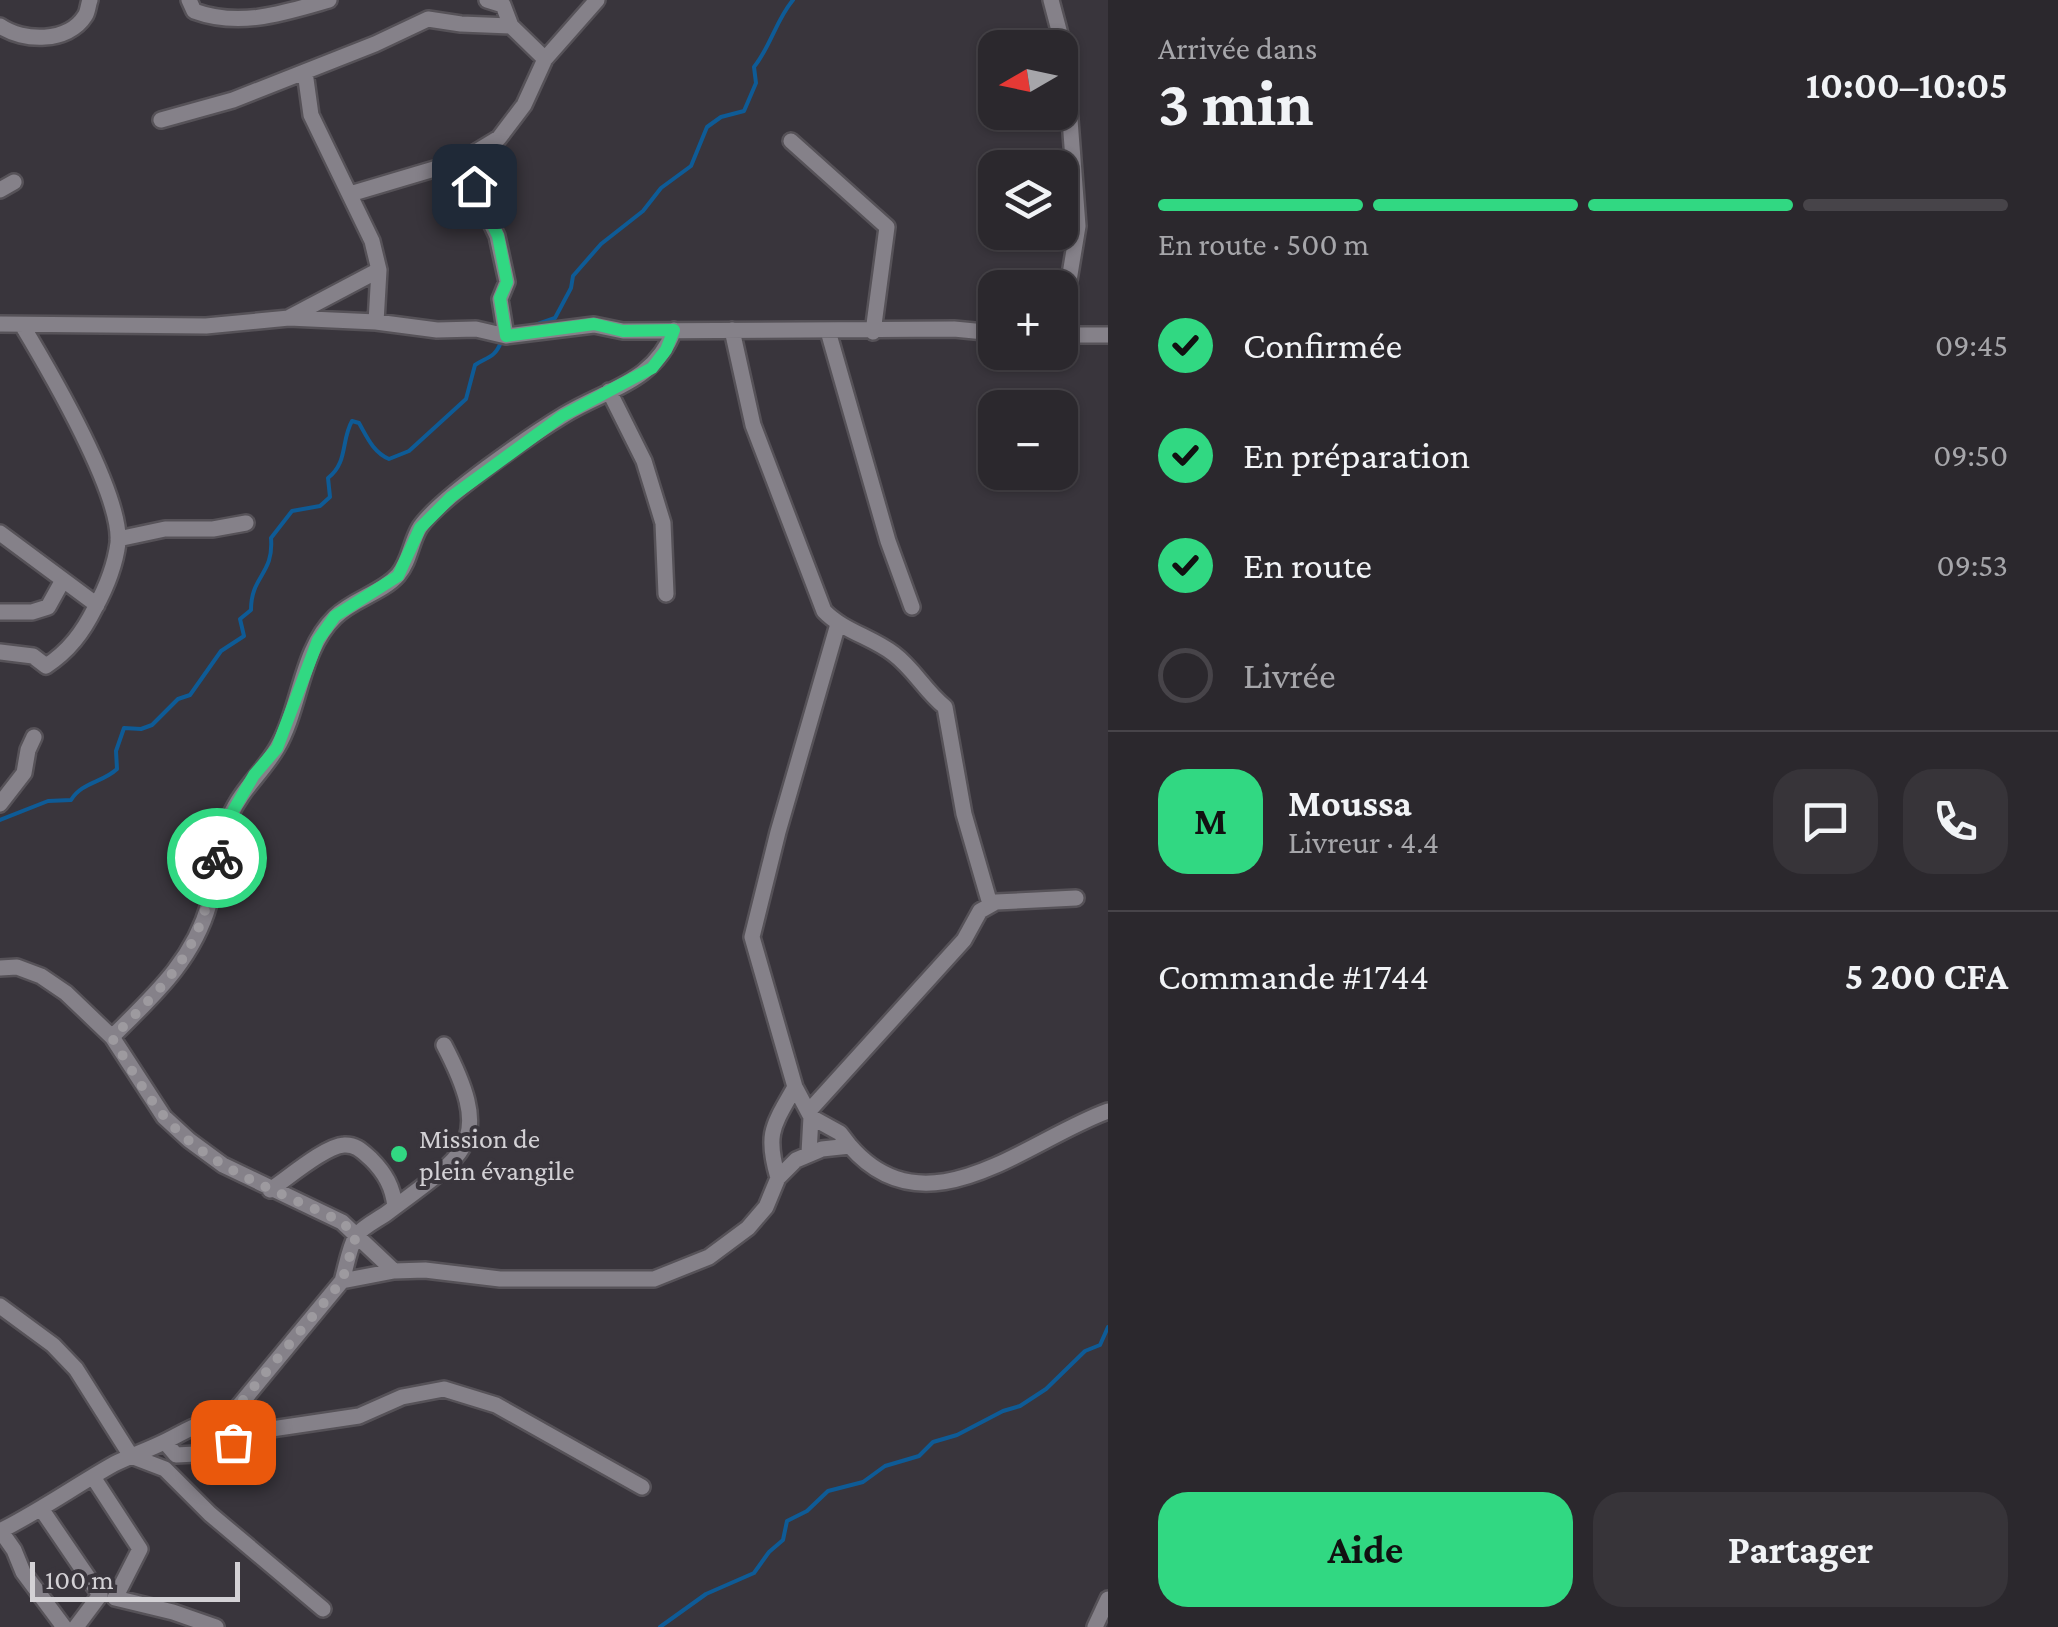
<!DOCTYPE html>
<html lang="fr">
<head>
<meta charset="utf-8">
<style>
	:root { --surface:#2b282d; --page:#373439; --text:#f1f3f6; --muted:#a6a6aa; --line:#474449; --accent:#31d882 }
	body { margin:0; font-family:"Crimson Pro",serif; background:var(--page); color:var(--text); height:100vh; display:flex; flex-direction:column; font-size:38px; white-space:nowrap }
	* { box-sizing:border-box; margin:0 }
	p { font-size:32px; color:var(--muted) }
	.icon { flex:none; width:55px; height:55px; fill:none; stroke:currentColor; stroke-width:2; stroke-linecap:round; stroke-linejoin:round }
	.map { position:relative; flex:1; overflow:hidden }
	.side { display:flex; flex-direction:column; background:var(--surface); width:950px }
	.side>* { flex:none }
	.needle { width:65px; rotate:261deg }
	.tools { position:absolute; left:978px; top:30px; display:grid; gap:20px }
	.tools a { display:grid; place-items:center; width:100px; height:100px; border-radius:20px; background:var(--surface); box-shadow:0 2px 8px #0004,0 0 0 2px var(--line); font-size:50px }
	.scale { position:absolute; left:30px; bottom:25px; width:210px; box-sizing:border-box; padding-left:10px; border:5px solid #d3d1d5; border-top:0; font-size:28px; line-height:35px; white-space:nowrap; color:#d3d1d5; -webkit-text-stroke:8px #39353c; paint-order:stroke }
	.pin { position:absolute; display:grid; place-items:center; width:85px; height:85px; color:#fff; margin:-42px; border-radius:20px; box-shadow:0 5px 15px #0006 }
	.courier { position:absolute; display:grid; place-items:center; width:100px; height:100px; margin:-50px; border:8px solid #31d882; border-radius:50%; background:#fff; color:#222; box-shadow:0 2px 12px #0007 }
	.head em { font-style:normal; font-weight:700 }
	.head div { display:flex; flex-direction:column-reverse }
	.head { display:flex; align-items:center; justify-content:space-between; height:170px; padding:0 50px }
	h1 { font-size:65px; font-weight:700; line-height:75px }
	.bar { display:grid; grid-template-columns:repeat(4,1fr); gap:15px 10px; align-content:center; height:120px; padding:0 50px }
	.bar i { height:12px; border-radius:8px; background:var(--line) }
	.bar .active { background:var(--accent) }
	.bar p { grid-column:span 4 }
	.line { display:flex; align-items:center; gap:25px; padding:0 50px; border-top:2px solid var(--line) }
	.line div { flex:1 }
	.round { display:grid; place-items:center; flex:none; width:105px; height:105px; border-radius:30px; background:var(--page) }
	ol { padding:0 50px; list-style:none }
	li { display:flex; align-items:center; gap:30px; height:110px }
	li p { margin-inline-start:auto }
	li .icon { padding:10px; border-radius:50%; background:var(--accent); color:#111; stroke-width:4 }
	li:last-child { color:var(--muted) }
	li i { width:55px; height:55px; border:5px solid var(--line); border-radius:50% }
	.button { display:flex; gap:20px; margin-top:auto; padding:20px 50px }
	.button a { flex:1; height:115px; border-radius:30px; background:var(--accent); color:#111; font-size:40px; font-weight:700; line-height:115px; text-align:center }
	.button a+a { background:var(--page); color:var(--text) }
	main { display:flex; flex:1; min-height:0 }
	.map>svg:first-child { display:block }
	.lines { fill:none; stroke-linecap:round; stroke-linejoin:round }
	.stream { stroke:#0e5b96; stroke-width:4 }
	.minor-casing { stroke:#565258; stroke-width:20 }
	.minor { stroke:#858189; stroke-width:15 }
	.done { stroke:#9d9a9f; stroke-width:10; stroke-dasharray:0 18 }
	.route { stroke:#31d882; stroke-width:12 }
	.poi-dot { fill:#31d882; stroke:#39353c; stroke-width:4 }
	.labels { text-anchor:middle; stroke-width:8; stroke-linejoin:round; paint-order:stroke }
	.poi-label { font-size:28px; fill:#d3d1d5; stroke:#39353c; text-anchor:start }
</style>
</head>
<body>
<main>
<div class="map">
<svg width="1108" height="1627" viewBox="0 0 1108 1627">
	<rect width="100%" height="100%" fill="#39353c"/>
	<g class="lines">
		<path class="stream" d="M535 325 555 318 571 288 573 276 601 244 643 211 661 188 691 166 707 127 721 117 744 111 756 83 754 67C771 46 776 20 793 0
			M0 820 48 801 71 800C82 782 102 783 117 769L116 751 124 728 141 729 152 725 178 699 190 695 221 651 244 636 240 619 251 610C251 575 274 575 271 538L292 511 320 506 330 497 328 478C348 463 341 440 352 421L359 423C367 437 373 452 389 459L409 451 466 399 475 365C487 357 495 358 501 342
			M660 1627 706 1594 754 1573 769 1552 783 1540 787 1521 807 1511 828 1491 863 1482 885 1466 919 1456 933 1442 957 1435 1003 1411 1020 1406 1046 1389 1085 1351 1100 1345 1108 1327"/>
		<defs>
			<path id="minor" d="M189 0 194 11C240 28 284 13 329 0
				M487 0 503 5 511 26 545 59
				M1051 0 1065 53 1078 226 1060 335
				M0 26C23 42 68 43 85 16 88 12 88 5 90 0
				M305 72 311 115 372 241 379 270 376 322
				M161 120 233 100 375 44 428 19 461 24 511 26
				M791 141 887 227 873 332
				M461 161 497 236 507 282 500 299 506 336
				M0 190 14 182
				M350 194 461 161 499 138 524 105 545 59 597 0
				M290 317 379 270
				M0 324 206 326 289 318 376 322 437 330 476 329 506 336 594 325 623 331 954 329 995 333
				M732 330 753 425 824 611C843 631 872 637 894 654 914 669 925 691 945 707L964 814 990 904
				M828 331 888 541 912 607
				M1060 335H1108
				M609 391 644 461 663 523 666 594
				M0 533 97 605
				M118 539 165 529H213L246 523
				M0 612H32L48 607 63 580
				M0 652 33 656 46 666C69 651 83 632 95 608 106 588 115 566 118 543 122 494 49 370 22 325
				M0 804 24 773 28 750 34 737
				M0 968 17 967 41 976 66 993 112 1037 164 1117 189 1140 223 1165 342 1222 394 1271
				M112 1037C152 997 193 961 209 904 217 875 217 844 230 816 241 790 263 772 277 748 301 707 300 651 335 617 353 599 382 593 398 575 410 561 411 541 420 527 440 498 531 435 564 415 608 388 654 383 674 330
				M809 1111 964 940 980 911 996 902 1076 898
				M811 1117 840 1133 850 1146
				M809 1153 811 1117 795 1087 752 937 778 832 838 624
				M778 1178C765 1133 773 1126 795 1087
				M270 1190C287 1179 325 1146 344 1145 356 1144 363 1152 371 1159 385 1173 393 1187 395 1207
				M342 1281C346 1268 349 1248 356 1236 362 1227 379 1219 387 1213 465 1154 496 1145 444 1045
				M0 1306 53 1345 76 1369 131 1456 165 1469 210 1514 323 1609
				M165 1442 176 1455 215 1453 228 1419 251 1432
				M215 1453 251 1432 359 1416 402 1397 444 1389 496 1405 642 1487
				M93 1477 140 1549 115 1598 173 1612 216 1627
				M42 1510 100 1595 76 1627
				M0 1530 14 1550 23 1572 64 1627
				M0 1531C40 1511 75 1486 114 1464 130 1456 148 1450 164 1442 189 1430 198 1421 228 1419L342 1281 394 1271 425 1270 500 1279H654L709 1257 748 1228 766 1207 778 1178 796 1160 822 1149 850 1146C927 1235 1027 1140 1108 1111
				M1095 1627 1108 1599"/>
		</defs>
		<use href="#minor" class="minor-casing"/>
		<use href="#minor" class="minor"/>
	</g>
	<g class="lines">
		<path class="done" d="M217 858C201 952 176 973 112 1038 128 1064 144 1092 163 1115 209 1170 280 1191 342 1222L356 1236 342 1281 228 1418 251 1432 233 1442"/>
		<path class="route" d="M217 858 230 816 254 775 277 748 318 640 335 616 398 576 420 528 451 497 562 416 652 368 666 350 674 330 623 331 594 324 506 336 500 298 507 282 498 236 474 186"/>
	</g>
	<circle class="poi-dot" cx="399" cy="1154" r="10"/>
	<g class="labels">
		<g class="poi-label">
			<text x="419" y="1148">Mission de<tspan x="419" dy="32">plein évangile</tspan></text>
		</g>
	</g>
</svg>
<div class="tools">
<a><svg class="needle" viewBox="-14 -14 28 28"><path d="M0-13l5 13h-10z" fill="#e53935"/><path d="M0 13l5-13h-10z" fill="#a6a6aa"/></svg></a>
<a><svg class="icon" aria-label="layers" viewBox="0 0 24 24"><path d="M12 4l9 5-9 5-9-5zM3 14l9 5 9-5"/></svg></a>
<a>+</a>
<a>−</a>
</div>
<div class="scale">100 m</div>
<div class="pin" style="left:233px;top:1442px;background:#ea580c"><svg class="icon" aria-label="bag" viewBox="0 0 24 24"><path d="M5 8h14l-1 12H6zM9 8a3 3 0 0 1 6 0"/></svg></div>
<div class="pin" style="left:474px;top:186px;background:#1f2937"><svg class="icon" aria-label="home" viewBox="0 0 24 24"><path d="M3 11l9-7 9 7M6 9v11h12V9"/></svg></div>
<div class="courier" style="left:217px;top:858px"><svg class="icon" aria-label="bike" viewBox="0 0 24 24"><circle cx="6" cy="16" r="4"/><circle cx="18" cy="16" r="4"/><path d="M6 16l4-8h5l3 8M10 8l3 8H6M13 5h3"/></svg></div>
</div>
<section class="side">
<div class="head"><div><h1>3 min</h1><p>Arrivée dans</p></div><em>10:00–10:05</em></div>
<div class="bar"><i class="active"></i><i class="active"></i><i class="active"></i><i></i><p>En route · 500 m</p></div>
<ol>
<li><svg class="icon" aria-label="check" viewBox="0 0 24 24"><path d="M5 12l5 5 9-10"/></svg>Confirmée<p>09:45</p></li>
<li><svg class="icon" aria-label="check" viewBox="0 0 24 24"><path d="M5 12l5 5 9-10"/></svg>En préparation<p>09:50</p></li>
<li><svg class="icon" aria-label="check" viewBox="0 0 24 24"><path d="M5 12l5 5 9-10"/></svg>En route<p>09:53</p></li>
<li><i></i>Livrée</li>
</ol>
<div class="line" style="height:180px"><b class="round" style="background:var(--accent);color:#111">M</b><div><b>Moussa</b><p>Livreur · 4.4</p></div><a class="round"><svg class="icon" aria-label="chat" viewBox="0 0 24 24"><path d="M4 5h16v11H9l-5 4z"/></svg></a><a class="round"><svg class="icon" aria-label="phone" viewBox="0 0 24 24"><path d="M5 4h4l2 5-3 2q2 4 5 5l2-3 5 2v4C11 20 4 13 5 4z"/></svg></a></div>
<div class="line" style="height:130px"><div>Commande #1744</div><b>5 200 CFA</b></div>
<div class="button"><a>Aide</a><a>Partager</a></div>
</section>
</main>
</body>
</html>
